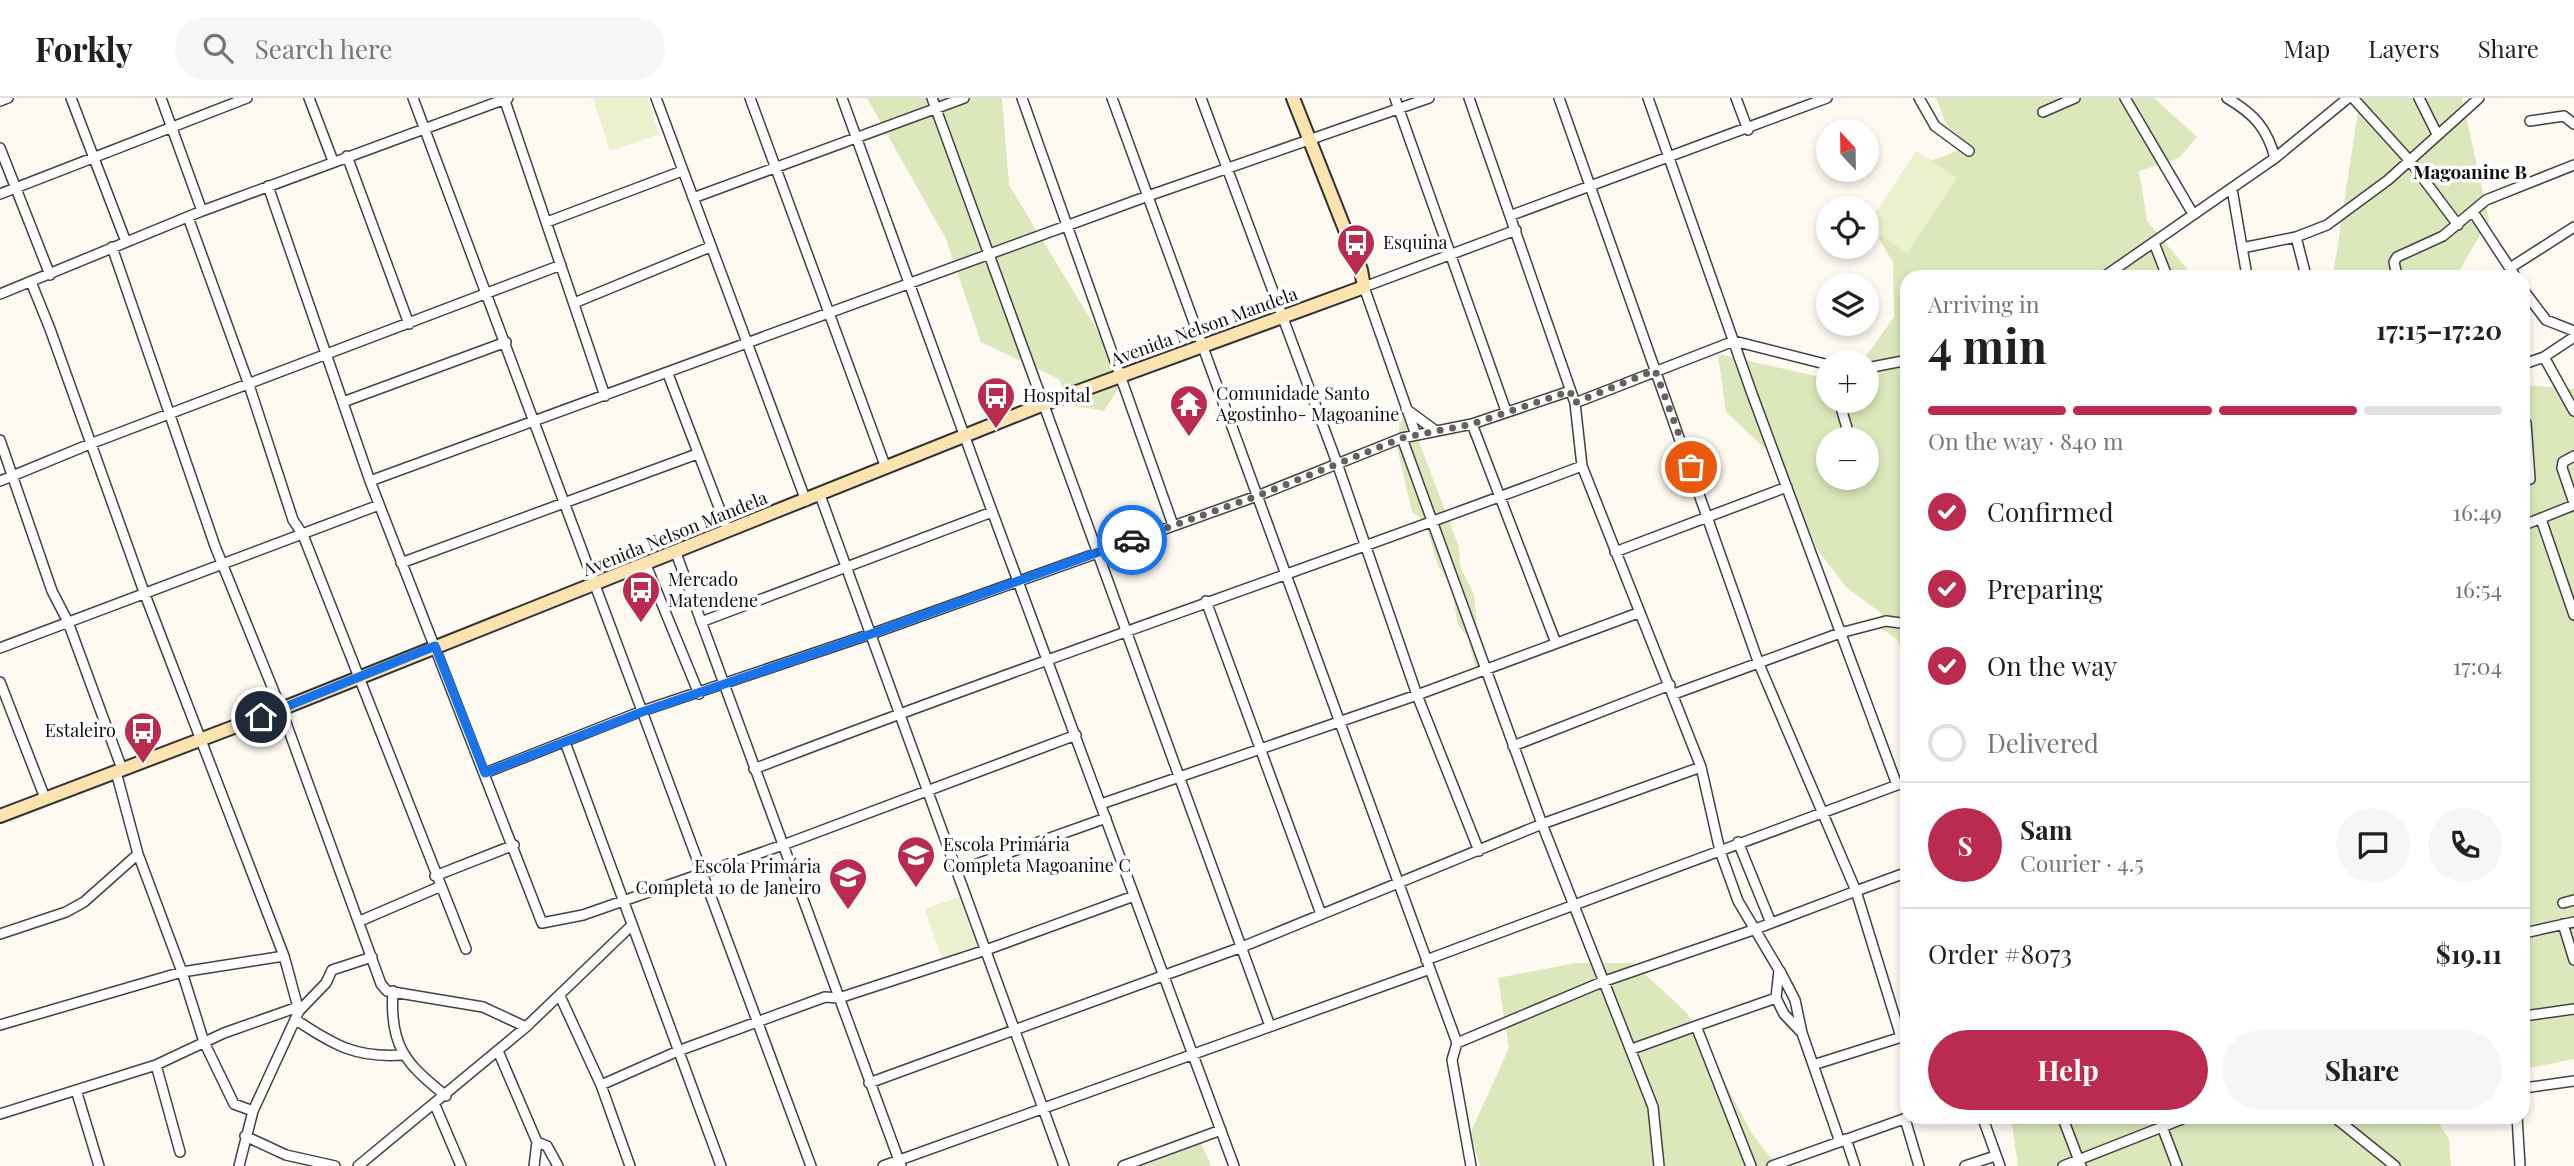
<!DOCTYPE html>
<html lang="en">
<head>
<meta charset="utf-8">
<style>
	:root { --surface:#fff; --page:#f6f6f6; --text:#202124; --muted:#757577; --line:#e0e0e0; --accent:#bb2b4f }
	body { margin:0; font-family:"Playfair Display",serif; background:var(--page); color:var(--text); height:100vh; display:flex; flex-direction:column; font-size:26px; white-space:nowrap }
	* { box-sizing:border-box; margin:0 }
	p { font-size:23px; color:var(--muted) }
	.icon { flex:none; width:38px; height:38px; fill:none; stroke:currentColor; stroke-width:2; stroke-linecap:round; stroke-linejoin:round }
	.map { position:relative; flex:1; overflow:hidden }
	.sheet { position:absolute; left:1900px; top:172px; width:630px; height:854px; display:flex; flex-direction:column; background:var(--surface); border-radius:21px; box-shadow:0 4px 10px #0003 }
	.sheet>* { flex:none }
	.needle { width:46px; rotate:338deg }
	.fabs { position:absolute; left:1816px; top:21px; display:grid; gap:14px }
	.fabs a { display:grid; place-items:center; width:63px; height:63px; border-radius:50%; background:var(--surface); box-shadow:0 4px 10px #0003; font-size:35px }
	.pin { position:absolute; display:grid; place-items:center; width:60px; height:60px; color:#fff; margin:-30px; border:4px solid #fff; border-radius:50%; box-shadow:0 2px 7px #0007 }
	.courier { position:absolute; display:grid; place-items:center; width:70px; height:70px; margin:-35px; border:5px solid #1a73e8; border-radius:50%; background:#fff; color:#222; box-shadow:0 2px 9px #0007 }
	.headline em { font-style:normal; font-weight:700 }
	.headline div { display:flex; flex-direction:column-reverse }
	.headline { display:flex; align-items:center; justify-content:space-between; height:119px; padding:0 28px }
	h1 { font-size:46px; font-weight:700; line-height:52px }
	.bar { display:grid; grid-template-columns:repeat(4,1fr); gap:10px 7px; align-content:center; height:84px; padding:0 28px }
	.bar i { height:9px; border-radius:5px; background:var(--line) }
	.bar .on { background:var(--accent) }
	.bar p { grid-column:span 4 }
	.line { display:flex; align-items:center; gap:18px; padding:0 28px; border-top:2px solid var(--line) }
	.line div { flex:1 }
	.round { display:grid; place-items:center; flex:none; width:74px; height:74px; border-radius:37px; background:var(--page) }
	ol { padding:0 28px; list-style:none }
	li { display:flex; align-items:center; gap:21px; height:77px }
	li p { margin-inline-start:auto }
	li .icon { padding:7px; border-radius:50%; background:var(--accent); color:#fff; stroke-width:4 }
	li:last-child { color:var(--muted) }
	li i { width:38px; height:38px; border:4px solid var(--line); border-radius:50% }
	.button { display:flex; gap:14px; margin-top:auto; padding:14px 28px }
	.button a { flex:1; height:80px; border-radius:42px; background:var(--accent); color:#fff; font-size:28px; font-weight:700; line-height:80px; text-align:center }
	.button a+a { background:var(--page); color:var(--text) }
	header { display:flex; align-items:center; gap:42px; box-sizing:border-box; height:98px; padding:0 35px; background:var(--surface); border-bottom:2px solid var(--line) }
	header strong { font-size:33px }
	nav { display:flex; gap:38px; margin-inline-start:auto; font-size:24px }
	.search { width:490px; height:63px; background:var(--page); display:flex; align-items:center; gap:18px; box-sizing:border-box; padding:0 24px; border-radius:38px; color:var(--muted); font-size:26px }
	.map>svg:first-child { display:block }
	.green { fill:#dce8bb; fill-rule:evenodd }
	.pitch { fill:#ebf0cd }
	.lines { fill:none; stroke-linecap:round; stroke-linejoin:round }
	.street-casing { stroke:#424242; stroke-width:12 }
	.secondary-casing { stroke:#313131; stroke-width:16 }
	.street { stroke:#fff; stroke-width:9 }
	.secondary { stroke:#fce3af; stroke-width:12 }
	.done { stroke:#63615e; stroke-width:7; stroke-dasharray:0 12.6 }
	.route { stroke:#1a73e8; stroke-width:9 }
	.labels { text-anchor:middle; stroke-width:7; stroke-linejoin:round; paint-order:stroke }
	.poi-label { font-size:18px; fill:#0f0f0f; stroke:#fff; text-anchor:start }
	.street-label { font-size:18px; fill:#0f0f0f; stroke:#fff }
	.neighbourhood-label { font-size:19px; font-weight:bold; fill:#0f0f0f; stroke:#fff }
</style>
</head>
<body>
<header>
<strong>Forkly</strong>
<div class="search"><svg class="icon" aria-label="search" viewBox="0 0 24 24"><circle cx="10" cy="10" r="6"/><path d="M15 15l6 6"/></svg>Search here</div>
<nav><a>Map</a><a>Layers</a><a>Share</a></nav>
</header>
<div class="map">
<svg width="2574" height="1068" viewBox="0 0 2574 1068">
	<rect width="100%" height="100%" fill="#fef9f1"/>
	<path class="green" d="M867 0H1002L1009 87 1103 242 1119 289 1104 313 1070 307 1059 281 981 244 946 141Z
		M1936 0H2154L2197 39 2179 60 2139 73 2147 123 2193 178H1908L1907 574 1898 542 1882 531 1881 515 1846 489 1817 451 1776 361 1726 314 1718 256 1829 281V303H1867V264H1862L1894 219 1893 164 1879 141C1885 114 1888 80 1918 67 1936 60 1952 58 1968 46L1947 28ZM1829 341H1867V380H1829Z
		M2360 0H2462L2489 122 2456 178H2333Z
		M2524 287 2574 291V961L2524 971Z
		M1422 316 1432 330 1419 344 1459 449 1460 468 1474 496 1477 528 1488 561 1481 572 1476 570 1467 538 1458 527 1451 486 1438 468 1425 423 1412 414 1397 349 1400 322Z
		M1575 865H1633L1687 915 1753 1037 1777 1068H1480L1470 1036 1509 950 1498 880Z
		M2011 1019H2435L2449 1041 2451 1068H2018Z
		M1201 1045 1211 1068H1137Z"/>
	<path class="pitch" d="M593 0H647L659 36 610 53Z
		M1916 53 1957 80 1907 155 1867 128Z
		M959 799 976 848 942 860 925 811Z"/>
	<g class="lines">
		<defs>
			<path id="street" d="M71 0 126 144
				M161 0 202 113
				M309 0 333 63
				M413 0 642 613 871 536 1257 398 1402 340 1472 326 1570 293
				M504 0 605 298
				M656 0 806 403
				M750 0 886 370
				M842 0C970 357 1102 712 1234 1068
				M932 0 1270 928
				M1022 0 1173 427
				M1112 0 1457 945 1602 884 1753 832 1856 793 1759 566 1559 0
				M1201 0 1337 365 1417 597 1479 753
				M1395 0 1506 313
				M1469 0 1575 305 1582 368 1701 669 1720 753 1738 803 1779 872 1776 900 1784 916 1802 935 1840 1044
				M1648 0 1751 293 1897 687
				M1736 0 1748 32
				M1919 0 1935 28 1969 53
				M2125 0 2193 116
				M2227 0C2254 16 2267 30 2275 60
				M2353 0 2410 63 2458 127
				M2419 0 2437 36
				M0 3 8 0
				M2043 14 2075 0
				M2530 23 2564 18 2574 26
				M0 50 50 177
				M347 58 409 226
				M268 88 370 383 542 825 583 817 783 747 1076 637
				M2232 91 2247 178
				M0 96 247 0
				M693 100 964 0
				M2473 114 2515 178
				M1512 117 1827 0
				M188 119 249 287 293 422 303 437 466 851
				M547 124 682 73
				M2296 139 2306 178
				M2154 145 2167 178
				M112 149 215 448 281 611 381 886 387 893 483 909 526 929
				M2242 150 2296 139 2327 127 2388 82 2479 0
				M2510 170 2574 129
				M2105 178 2275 60 2348 0
				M2392 178 2396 173 2394 164 2397 159 2443 138 2486 102 2574 67
				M31 184 50 231 144 494 284 858 299 913
				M2524 193 2546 222 2574 233
				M0 196 202 113 508 0
				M574 205 710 149
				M2544 259 2574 313
				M2524 266 2544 259 2574 239
				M1867 270 1908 262
				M668 276 728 433
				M1839 303 1847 330
				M343 304 506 244
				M1575 305 1734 243 1829 267
				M1406 311 1436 333
				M1472 326 1556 545
				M1416 337 1364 189 1516 132
				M1402 340 1542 726 1653 1009 1659 1068
				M0 342 52 493 68 524 122 671
				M2574 358 2563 364 2562 370 2574 405
				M0 383 90 346 561 167
				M370 383 1148 98 1429 0
				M2524 383 2530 381 2526 325
				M820 397 1064 1068
				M2541 421 2574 517
				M2524 427 2574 407
				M1615 454 1787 389
				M676 455 901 1068
				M401 465 697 356
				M646 467 699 596
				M1206 503 1321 816
				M701 524 992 414
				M0 550 379 407
				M0 584 45 700
				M1674 596 1840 535 1886 523 1908 526
				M565 644 721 1068
				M1513 648 1670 587
				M754 671C1028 565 1307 472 1582 368
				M485 675 642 613 811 1068
				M1101 706 1417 597 1638 515
				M1738 744 1771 825
				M138 756 182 874 204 944 234 1006 253 1013
				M957 773 1106 720
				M435 778 514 747
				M2563 805 2574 802
				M360 823 439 789
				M2563 826 2574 862
				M2524 835 2574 824
				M0 836 66 814 84 804 138 756 116 674
				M1426 862 1908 683
				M1780 873 1795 902 1802 935
				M393 893C389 948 406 966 446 998
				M560 898 601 987 630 1068
				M2524 918 2574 911
				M296 922C334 947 355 960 402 957
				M0 927 182 874 284 858
				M1901 939 1856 793 1908 774
				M1457 945 1452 962 1471 1068
				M1632 951 1696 928
				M498 953 537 1044 534 1068
				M156 967 180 1054
				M1813 967 1908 937
				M869 985 1242 849 1542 726 1701 669
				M601 987 678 953 825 899 839 900 986 852 1134 798
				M2524 990 2574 983
				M76 992 99 1068
				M435 1007 461 1068
				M0 1016 156 967 224 935 298 909
				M1982 1018 2000 1068
				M2062 1018 2081 1068
				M2158 1018 2177 1068
				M2333 1018 2395 1068
				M2517 1018 2520 1068
				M1905 1021 1919 1068
				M245 1038 286 1057 335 1068
				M1846 1041 1855 1068
				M537 1044 547 1048 558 1068
				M239 1068 253 1013 299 913 326 885 332 872 372 859
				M358 1068 526 929 631 828
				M883 1068 1430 871
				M1123 1068 1221 1032
				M1751 1068 1696 928 1776 900
				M1772 1068 1912 1018
				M1965 1068 1995 1058
				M2063 1068 2190 1018"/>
			<path id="secondary" d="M0 718 281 611 1044 306 1364 189 1361 172 1293 0"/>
		</defs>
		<use href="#street" class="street-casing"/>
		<use href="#secondary" class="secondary-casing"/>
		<use href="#street" class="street"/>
		<use href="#secondary" class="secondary"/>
	</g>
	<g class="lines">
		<path class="done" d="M1132 442 1257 398 1402 340 1472 326 1570 293 1574 305 1655 272 1691 369"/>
		<path class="route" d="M261 619 435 548 485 675 642 614 871 536 1132 442"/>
	</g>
	<defs>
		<symbol id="bus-pin" viewBox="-11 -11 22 30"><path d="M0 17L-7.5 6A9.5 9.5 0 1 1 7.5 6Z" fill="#bb2b4f" stroke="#fff"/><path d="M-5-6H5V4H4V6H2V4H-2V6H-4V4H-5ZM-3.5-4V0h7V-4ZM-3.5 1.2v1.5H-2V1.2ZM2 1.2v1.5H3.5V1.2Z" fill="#fff"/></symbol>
		<symbol id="temple-pin" viewBox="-11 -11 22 30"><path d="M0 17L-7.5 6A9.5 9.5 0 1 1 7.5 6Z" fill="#bb2b4f" stroke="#fff"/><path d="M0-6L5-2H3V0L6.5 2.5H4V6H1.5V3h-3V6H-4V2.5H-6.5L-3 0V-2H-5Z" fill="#fff"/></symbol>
		<symbol id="school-pin" viewBox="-11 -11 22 30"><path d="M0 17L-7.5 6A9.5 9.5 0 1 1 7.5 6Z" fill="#bb2b4f" stroke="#fff"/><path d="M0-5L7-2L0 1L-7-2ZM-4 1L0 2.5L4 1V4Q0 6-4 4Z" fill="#fff"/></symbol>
	</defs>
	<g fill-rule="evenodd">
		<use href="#bus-pin" x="1334" y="123" width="44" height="60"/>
		<use href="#bus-pin" x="974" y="276" width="44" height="60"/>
		<use href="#temple-pin" x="1167" y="284" width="44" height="60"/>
		<use href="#bus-pin" x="619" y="470" width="44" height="60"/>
		<use href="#bus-pin" x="121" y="611" width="44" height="60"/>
		<use href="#school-pin" x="894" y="735" width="44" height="60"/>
		<use href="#school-pin" x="826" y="757" width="44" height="60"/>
	</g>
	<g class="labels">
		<g class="poi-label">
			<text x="1383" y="151">Esquina</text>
			<text x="1216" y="302">Comunidade Santo<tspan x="1216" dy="21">Agostinho- Magoanine</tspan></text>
			<text x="1023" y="304">Hospital</text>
			<text x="668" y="488">Mercado<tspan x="668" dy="21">Matendene</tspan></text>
			<text x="116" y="639" text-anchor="end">Estaleiro</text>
			<text x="943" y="753">Escola Primária<tspan x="943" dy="21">Completa Magoanine C</tspan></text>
			<text x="821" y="775" text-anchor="end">Escola Primária<tspan x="821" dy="21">Completa 10 de Janeiro</tspan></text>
		</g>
		<g class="street-label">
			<text transform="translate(1204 229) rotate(-20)" y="6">Avenida Nelson Mandela</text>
			<text transform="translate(675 436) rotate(-22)" y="6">Avenida Nelson Mandela</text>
		</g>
		<g class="neighbourhood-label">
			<text x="2470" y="81">Magoanine B</text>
		</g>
	</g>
</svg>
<div class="fabs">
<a><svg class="needle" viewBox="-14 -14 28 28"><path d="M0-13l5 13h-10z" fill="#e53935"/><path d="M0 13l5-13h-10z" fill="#757577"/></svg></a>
<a><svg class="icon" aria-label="locate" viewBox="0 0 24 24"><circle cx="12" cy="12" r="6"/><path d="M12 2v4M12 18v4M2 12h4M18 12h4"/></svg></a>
<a><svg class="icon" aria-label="layers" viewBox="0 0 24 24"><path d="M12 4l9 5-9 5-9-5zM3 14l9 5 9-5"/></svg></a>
<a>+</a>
<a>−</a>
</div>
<div class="pin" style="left:1691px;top:369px;background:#ea580c"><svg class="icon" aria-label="bag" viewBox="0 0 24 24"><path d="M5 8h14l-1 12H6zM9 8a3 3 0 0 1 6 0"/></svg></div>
<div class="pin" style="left:261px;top:619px;background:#1f2937"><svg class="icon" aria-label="home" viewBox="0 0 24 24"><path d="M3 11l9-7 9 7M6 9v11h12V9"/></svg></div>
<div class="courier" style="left:1132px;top:442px"><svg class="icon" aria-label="car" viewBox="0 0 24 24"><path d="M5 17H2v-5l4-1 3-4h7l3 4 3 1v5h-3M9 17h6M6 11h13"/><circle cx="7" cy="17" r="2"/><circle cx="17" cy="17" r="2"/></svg></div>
<section class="sheet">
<div class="headline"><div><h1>4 min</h1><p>Arriving in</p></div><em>17:15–17:20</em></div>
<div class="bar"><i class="on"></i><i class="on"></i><i class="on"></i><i></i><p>On the way · 840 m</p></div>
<ol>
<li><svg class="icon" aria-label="check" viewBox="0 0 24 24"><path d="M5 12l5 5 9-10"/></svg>Confirmed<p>16:49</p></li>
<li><svg class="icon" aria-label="check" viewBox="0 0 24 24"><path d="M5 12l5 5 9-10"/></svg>Preparing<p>16:54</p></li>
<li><svg class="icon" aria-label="check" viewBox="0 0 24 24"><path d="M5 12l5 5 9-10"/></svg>On the way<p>17:04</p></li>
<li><i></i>Delivered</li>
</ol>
<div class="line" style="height:126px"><b class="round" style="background:var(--accent);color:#fff">S</b><div><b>Sam</b><p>Courier · 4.5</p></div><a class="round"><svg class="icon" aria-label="chat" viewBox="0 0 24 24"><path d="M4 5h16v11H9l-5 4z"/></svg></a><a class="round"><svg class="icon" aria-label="phone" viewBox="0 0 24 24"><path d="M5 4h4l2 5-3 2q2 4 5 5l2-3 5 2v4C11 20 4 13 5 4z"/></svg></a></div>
<div class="line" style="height:91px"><div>Order #8073</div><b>$19.11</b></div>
<div class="button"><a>Help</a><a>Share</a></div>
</section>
</div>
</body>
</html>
